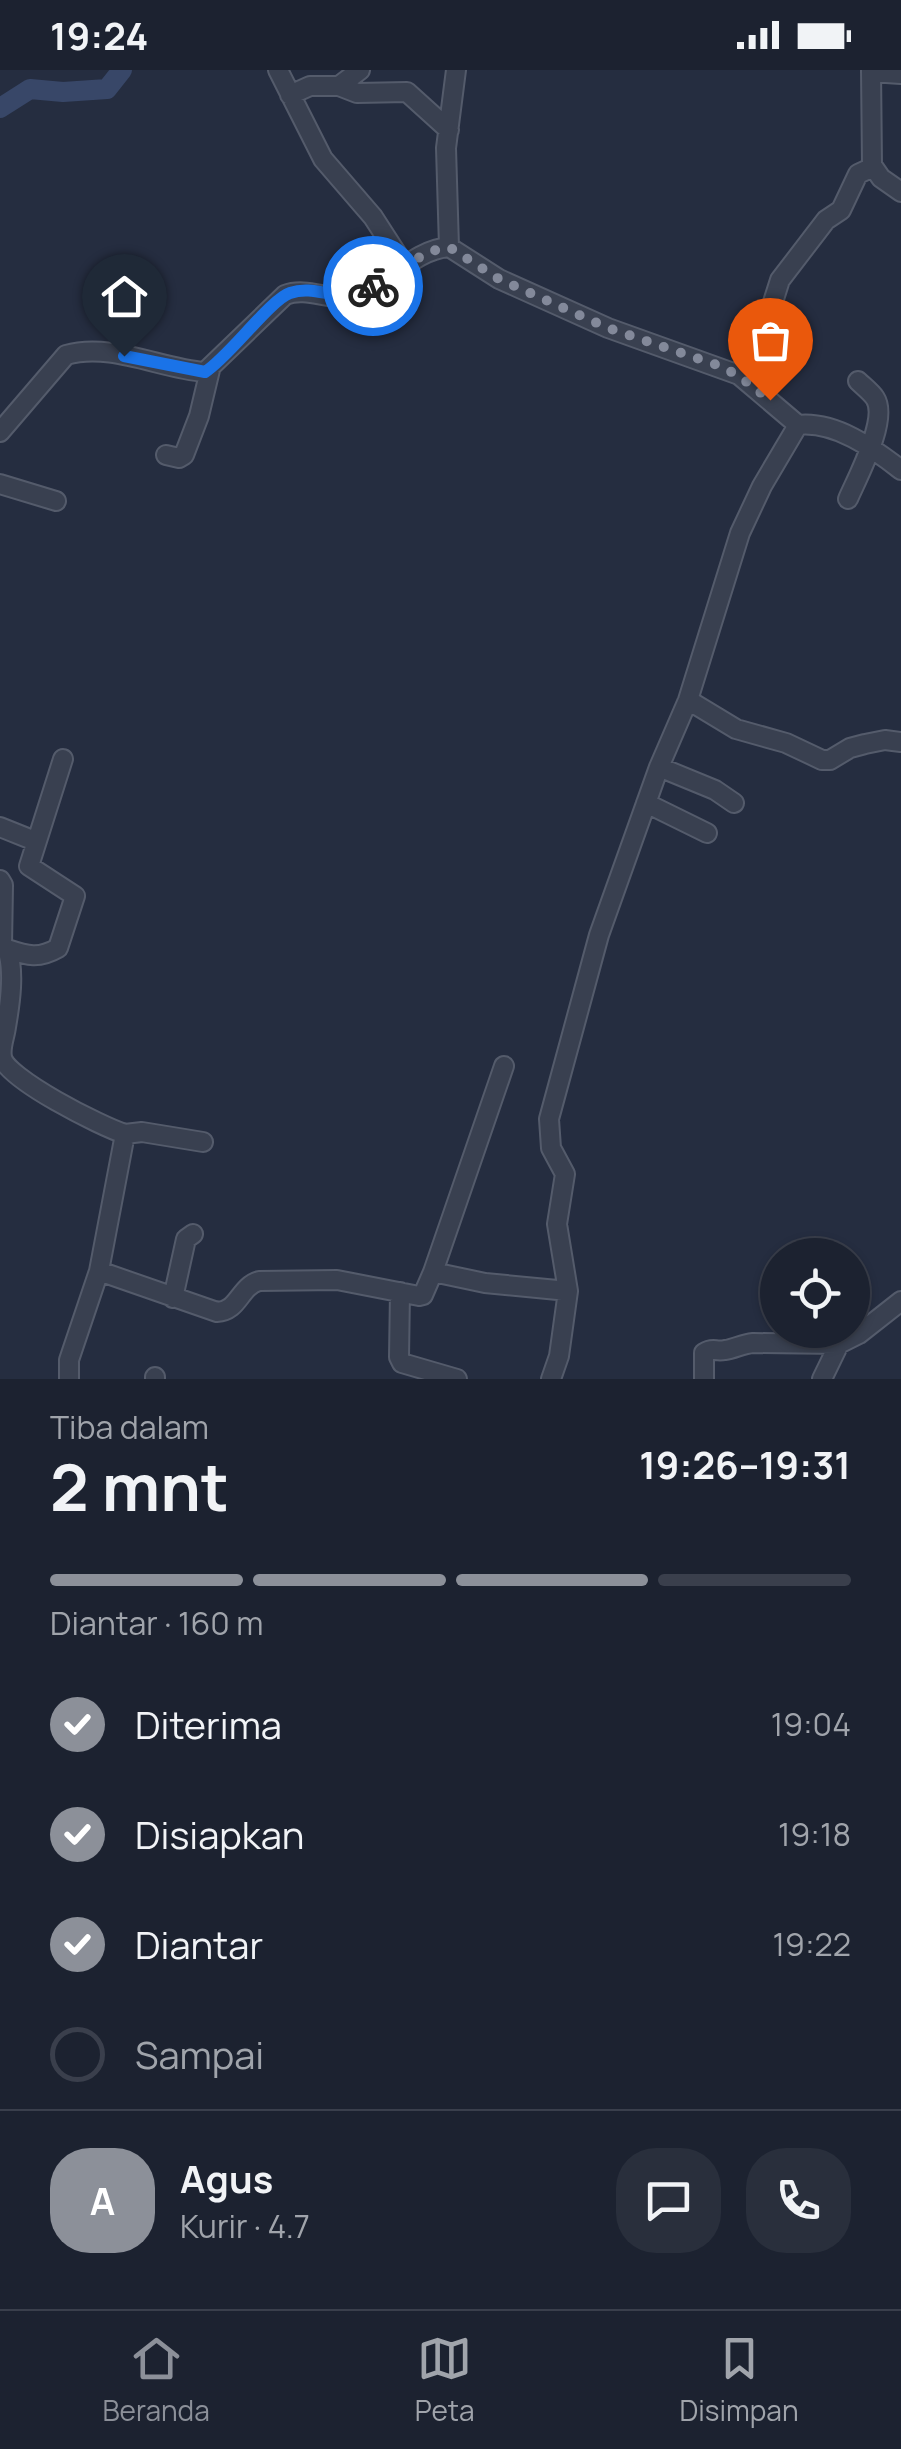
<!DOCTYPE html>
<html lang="id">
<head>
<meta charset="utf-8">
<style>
	:root { --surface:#1c2230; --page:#292f3c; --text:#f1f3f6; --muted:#a0a4ab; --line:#3a3f4c; --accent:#8c9099 }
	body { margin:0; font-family:Manrope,sans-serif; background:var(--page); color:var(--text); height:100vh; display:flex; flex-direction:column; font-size:38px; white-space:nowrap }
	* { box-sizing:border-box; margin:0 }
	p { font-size:32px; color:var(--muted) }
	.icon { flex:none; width:55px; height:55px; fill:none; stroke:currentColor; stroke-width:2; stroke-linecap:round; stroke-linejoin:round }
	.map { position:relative; height:1309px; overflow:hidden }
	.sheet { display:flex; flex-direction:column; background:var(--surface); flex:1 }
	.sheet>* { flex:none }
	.buttons { position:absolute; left:760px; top:1168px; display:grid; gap:20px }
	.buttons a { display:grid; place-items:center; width:110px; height:110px; border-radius:50%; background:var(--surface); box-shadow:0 2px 8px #0004,0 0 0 2px var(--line); font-size:50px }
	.pin { position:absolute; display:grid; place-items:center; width:85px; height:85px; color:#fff; margin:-102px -42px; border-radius:50% 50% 50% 0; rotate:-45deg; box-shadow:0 0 10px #0007 }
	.pin .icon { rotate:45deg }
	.courier { position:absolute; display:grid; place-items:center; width:100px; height:100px; margin:-50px; border:8px solid #1a73e8; border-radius:50%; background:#fff; color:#222; box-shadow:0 2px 12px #0007 }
	.head em { font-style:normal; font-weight:700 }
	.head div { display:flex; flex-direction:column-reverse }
	.head { display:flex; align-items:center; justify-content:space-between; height:170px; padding:0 50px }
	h1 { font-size:65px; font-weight:700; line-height:75px }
	.bar { display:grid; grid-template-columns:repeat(4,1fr); gap:15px 10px; align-content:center; height:120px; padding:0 50px }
	.bar i { height:12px; border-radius:8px; background:var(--line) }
	.bar .selected { background:var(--accent) }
	.bar p { grid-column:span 4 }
	.line { display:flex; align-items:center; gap:25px; padding:0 50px; border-top:2px solid var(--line) }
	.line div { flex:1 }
	.round { display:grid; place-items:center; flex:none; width:105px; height:105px; border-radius:40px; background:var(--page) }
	ol { padding:0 50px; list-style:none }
	li { display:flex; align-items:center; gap:30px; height:110px }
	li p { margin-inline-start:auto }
	li .icon { padding:10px; border-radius:50%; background:var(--accent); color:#fff; stroke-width:4 }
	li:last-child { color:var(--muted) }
	li i { width:55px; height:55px; border:5px solid var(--line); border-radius:50% }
	.status { display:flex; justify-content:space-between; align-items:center; height:70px; padding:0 50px; background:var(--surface); direction:ltr }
	.status svg { height:28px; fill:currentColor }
	.dock { display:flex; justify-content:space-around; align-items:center; height:140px; border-top:2px solid var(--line); background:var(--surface); font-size:28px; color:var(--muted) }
	.dock a { display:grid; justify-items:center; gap:5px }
	.dock .selected { color:var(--accent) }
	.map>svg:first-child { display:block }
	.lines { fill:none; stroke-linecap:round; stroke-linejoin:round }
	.river { stroke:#384768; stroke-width:20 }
	.minor-casing { stroke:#545b6b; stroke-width:22 }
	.minor { stroke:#394050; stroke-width:18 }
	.done { stroke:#83899a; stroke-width:10; stroke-dasharray:0 18 }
	.route { stroke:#1a73e8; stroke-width:12 }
</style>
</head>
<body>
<div class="status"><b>19:24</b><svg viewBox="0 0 49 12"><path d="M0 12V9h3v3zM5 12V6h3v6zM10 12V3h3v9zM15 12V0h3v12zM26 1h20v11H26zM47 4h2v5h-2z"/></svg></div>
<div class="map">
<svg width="901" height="1309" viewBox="0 0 901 1309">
	<rect width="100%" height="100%" fill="#252d40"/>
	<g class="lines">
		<path class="river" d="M0 38 30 19 63 22 107 19 122 0"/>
		<defs>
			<path id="minor" d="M278 0 323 89 373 147 404 195
				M871 0 872 95 881 108 901 122
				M871 2 901 4
				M339 16 357 23 407 22 449 60
				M290 25 310 16H339L360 0
				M449 177 446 78 456 0
				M739 305 767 251 780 210 826 150 841 140 858 104 873 97
				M0 362 66 285C111 272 161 299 205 302L285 225C308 216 333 233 357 226 390 215 412 180 449 177L499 209 608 258 739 305 798 355
				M166 385 179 388 184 385 199 346 210 300
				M0 414 56 431
				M848 429C857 408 889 349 875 328 871 322 863 316 858 311
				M688 630 736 659 786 673 822 690H830L850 678 865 674 885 670 901 672
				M659 697 715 720 734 733
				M646 733 707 763
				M0 757 35 771
				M0 810 3 815 2 876
				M0 875 7 879C15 901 10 934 6 957 5 966 0 977 2 987 5 1008 102 1057 125 1064L99 1201 217 1242C239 1241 239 1217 259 1211L337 1210 419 1226 423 1225 433 1202 485 1213 568 1221
				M7 879C28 886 39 889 58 878L75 826 29 796 63 689
				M125 1064 142 1062 203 1072
				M433 1202 504 996
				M400 1222 399 1287 402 1293 457 1309
				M173 1228 186 1169 193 1164
				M69 1309V1290L99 1201
				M155 1309V1307
				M551 1309 559 1286 568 1221 557 1154 565 1104 551 1078 549 1049 599 865 659 697 688 630 740 463 762 416 798 355C835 351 873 378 901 400
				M704 1309V1283C713 1277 715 1282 725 1280 734 1279 742 1274 753 1273L839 1274 859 1264 901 1231
				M822 1309 839 1274"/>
		</defs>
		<use href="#minor" class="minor-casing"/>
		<use href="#minor" class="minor"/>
	</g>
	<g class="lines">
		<path class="done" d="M373 216 428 182 449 177 499 209 608 258 720 296 739 306 770 330"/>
		<path class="route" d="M124 286 205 302C228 288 271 229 290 223 320 213 342 238 373 216"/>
	</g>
</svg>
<div class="buttons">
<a><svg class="icon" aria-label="locate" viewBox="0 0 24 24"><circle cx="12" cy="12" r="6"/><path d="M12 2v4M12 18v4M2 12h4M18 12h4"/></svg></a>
</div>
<div class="pin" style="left:770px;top:330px;background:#ea580c"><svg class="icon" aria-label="bag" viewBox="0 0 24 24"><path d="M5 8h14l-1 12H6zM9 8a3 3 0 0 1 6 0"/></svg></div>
<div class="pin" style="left:124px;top:286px;background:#1f2937"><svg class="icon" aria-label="home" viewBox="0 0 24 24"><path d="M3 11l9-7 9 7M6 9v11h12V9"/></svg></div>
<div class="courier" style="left:373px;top:216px"><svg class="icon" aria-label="bike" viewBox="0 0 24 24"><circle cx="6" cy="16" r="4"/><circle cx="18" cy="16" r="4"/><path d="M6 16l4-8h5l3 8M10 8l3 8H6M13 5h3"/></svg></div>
</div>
<section class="sheet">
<div class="head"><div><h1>2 mnt</h1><p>Tiba dalam</p></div><em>19:26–19:31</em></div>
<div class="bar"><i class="selected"></i><i class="selected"></i><i class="selected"></i><i></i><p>Diantar · 160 m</p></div>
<ol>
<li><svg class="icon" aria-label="check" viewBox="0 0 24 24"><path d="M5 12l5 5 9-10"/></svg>Diterima<p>19:04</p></li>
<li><svg class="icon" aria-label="check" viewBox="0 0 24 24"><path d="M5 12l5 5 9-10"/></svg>Disiapkan<p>19:18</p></li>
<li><svg class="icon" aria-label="check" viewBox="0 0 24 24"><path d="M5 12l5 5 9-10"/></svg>Diantar<p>19:22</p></li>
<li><i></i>Sampai</li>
</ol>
<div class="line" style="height:180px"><b class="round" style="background:var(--accent);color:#fff">A</b><div><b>Agus</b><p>Kurir · 4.7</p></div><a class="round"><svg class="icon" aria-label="chat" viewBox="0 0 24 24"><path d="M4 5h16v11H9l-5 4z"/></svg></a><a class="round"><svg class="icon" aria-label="phone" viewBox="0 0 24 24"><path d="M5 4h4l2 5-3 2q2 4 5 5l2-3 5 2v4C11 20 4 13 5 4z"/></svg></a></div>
</section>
<nav class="dock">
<a class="selected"><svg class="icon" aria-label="home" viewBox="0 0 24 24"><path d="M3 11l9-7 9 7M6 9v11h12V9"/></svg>Beranda</a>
<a><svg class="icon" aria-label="map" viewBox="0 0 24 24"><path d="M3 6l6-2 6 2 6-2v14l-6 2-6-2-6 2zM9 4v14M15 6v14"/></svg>Peta</a>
<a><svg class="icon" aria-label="saved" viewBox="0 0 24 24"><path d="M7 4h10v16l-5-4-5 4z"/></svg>Disimpan</a>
</nav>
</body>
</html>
